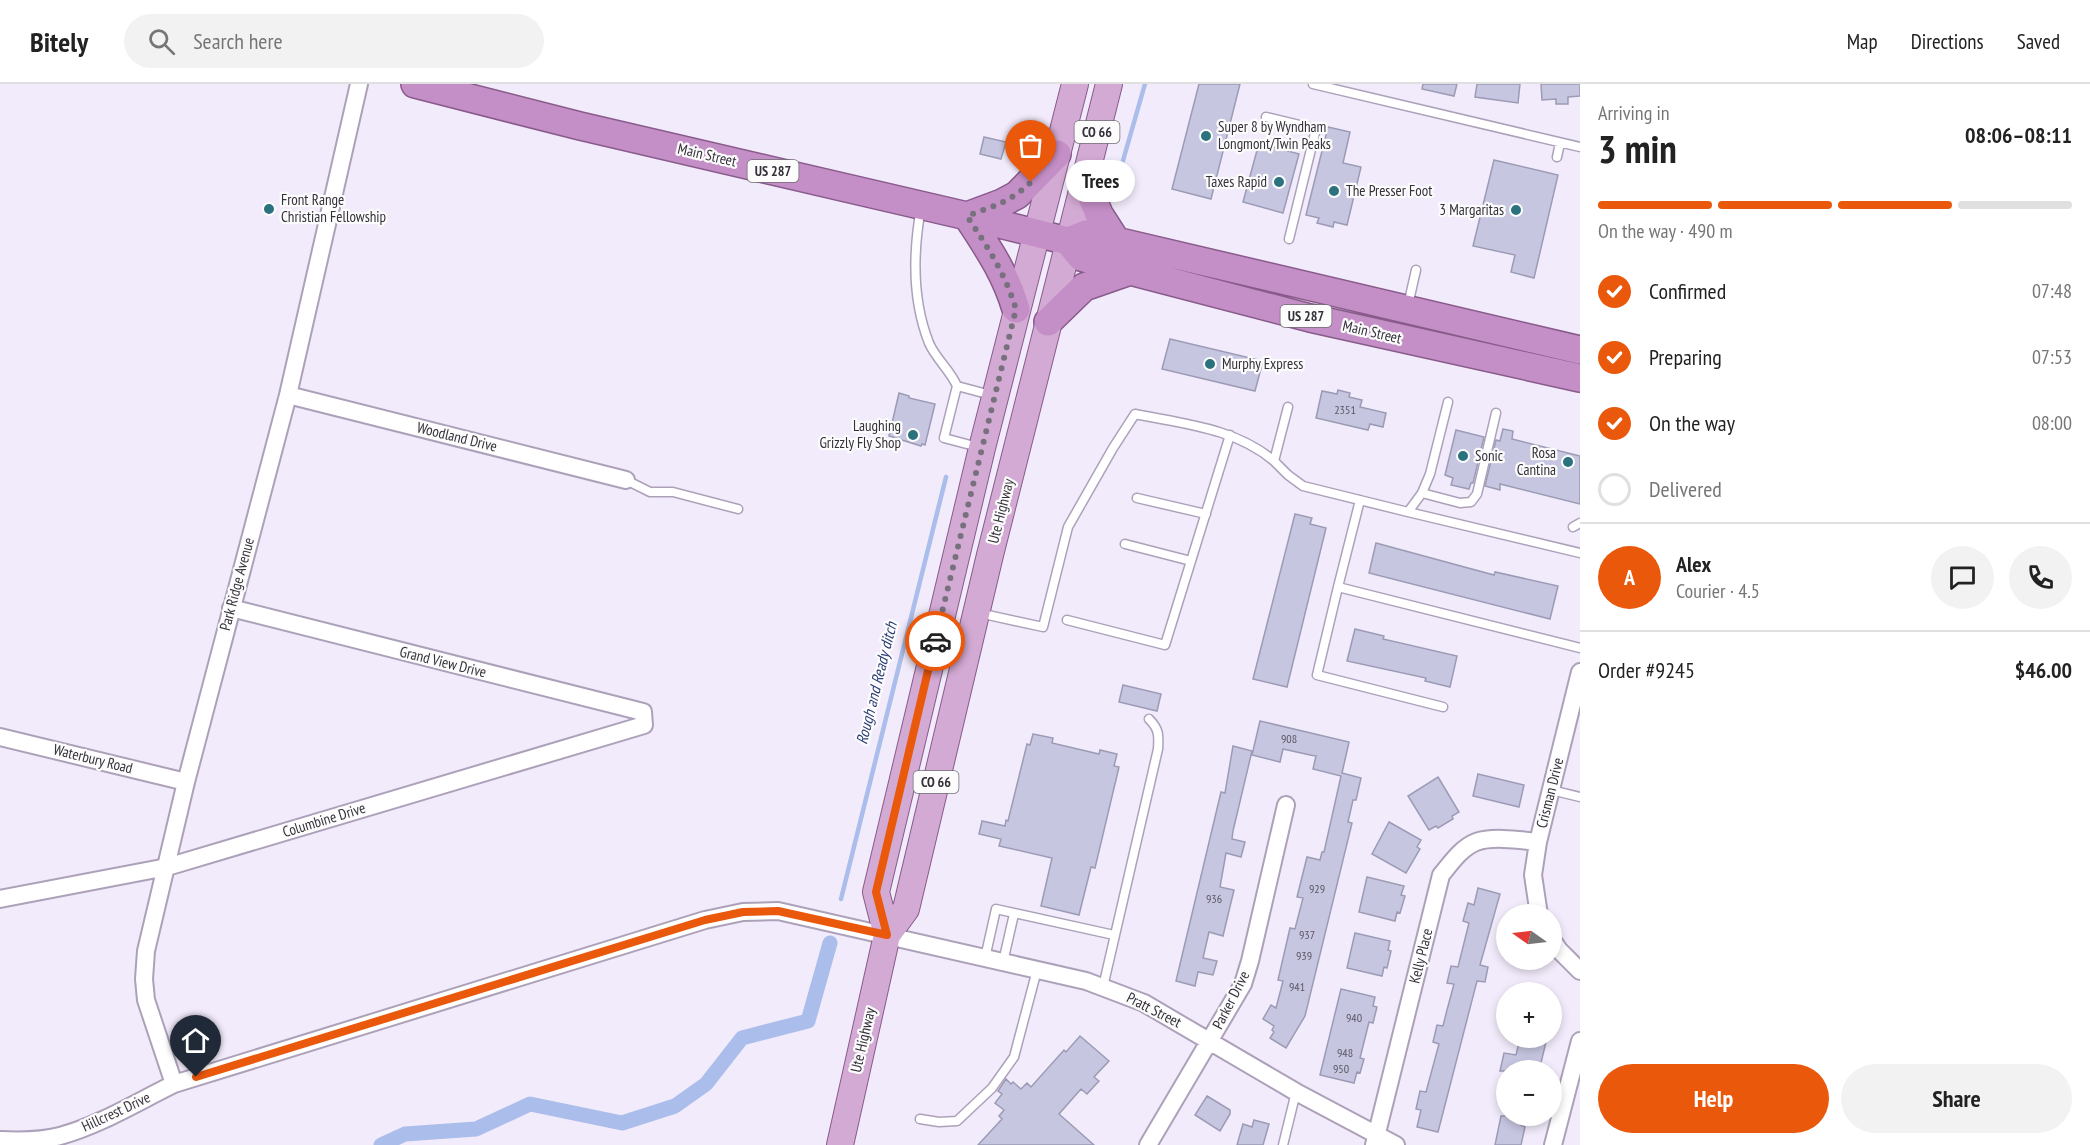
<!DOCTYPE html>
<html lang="en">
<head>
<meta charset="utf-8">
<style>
	:root { --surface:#fff; --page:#f2f2f2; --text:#222; --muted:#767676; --line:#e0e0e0; --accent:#ea580c }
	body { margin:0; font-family:"PT Sans Narrow",sans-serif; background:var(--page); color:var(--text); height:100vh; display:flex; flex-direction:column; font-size:22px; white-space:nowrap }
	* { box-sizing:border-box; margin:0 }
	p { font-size:20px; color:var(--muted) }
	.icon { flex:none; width:33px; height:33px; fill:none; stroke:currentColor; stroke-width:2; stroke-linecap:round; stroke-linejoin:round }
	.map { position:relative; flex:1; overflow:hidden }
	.drawer { display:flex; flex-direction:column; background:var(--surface); width:510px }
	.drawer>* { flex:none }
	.needle { width:39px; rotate:284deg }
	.buttons { position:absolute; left:1496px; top:820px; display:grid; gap:12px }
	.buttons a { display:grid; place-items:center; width:66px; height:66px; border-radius:50%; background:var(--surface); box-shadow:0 3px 9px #0003; font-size:30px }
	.pin { position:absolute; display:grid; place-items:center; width:51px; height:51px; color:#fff; margin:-62px -26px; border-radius:50% 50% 50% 0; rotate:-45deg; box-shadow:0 0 6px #0007 }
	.pin .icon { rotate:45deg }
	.courier { position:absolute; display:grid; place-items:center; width:60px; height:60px; margin:-30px; border:4px solid #ea580c; border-radius:50%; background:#fff; color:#222; box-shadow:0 2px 8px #0007 }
	.bubble { position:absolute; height:42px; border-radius:21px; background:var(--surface); box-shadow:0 3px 9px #0003; font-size:20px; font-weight:700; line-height:42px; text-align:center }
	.headline em { font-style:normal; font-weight:700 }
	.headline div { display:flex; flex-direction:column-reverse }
	.headline { display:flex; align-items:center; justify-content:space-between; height:102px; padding:0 18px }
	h1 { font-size:39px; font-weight:700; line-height:45px }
	.bar { display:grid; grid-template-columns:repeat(4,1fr); gap:9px 6px; align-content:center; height:72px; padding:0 18px }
	.bar i { height:8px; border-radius:4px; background:var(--line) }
	.bar .active { background:var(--accent) }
	.bar p { grid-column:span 4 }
	.line { display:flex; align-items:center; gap:15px; padding:0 18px; border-top:2px solid var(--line) }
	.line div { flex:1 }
	.round { display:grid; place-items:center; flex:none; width:63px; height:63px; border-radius:32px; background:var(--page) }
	ol { padding:0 18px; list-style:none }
	li { display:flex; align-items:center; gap:18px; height:66px }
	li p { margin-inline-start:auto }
	li .icon { padding:6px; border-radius:50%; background:var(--accent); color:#fff; stroke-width:4 }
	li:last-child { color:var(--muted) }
	li i { width:33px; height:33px; border:3px solid var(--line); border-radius:50% }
	.cta { display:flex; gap:12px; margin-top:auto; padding:12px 18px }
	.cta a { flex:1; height:69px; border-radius:36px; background:var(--accent); color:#fff; font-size:24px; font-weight:700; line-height:69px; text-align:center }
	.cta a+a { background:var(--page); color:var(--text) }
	header { display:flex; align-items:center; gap:36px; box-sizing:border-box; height:84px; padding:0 30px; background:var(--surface); border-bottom:2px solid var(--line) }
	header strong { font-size:28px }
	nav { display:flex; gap:33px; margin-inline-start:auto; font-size:21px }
	.search { width:420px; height:54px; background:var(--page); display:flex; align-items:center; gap:15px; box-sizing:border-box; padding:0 21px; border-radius:33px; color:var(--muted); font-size:22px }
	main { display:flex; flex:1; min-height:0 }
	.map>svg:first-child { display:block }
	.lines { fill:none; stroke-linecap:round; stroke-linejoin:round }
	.stream { stroke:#abbdea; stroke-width:4.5 }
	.canal { stroke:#abbdea; stroke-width:15 }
	.building { fill:#c7c6e1; stroke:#9c9bb5; stroke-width:1.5 }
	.service-casing { stroke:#ada1ba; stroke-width:11 }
	.minor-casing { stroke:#ada1ba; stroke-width:20 }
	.primary-casing { stroke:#885b8b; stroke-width:28 }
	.trunk-casing { stroke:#885b8b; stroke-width:30 }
	.service { stroke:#fff; stroke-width:8 }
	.minor { stroke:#fff; stroke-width:16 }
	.primary { stroke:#d3aad4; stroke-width:26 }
	.trunk { stroke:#c48ec6; stroke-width:27 }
	.done { stroke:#77717e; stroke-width:6; stroke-dasharray:0 10.8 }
	.route { stroke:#ea580c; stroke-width:8 }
	.poi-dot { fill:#2b727e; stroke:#fcfcfc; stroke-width:2 }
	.labels { text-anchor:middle; stroke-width:4.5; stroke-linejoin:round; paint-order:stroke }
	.number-label { font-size:12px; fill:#5a5664 }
	.shield { fill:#fcfcfc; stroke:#716d74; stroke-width:1.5 }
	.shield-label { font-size:14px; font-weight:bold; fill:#35303a }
	.poi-label { font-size:15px; fill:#35303a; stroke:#fcfcfc; text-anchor:start }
	.street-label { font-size:15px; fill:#35303a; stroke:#fcfcfc }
	.water-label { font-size:16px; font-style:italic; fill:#2e4078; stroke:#fcfcfc }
</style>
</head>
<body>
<header>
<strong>Bitely</strong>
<div class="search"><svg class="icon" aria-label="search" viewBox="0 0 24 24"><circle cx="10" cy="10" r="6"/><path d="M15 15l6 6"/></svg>Search here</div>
<nav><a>Map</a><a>Directions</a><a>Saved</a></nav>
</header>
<main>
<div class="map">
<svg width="1580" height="1061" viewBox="0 0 1580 1061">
	<rect width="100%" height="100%" fill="#f2ebfb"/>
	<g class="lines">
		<path class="stream" d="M1116 101 1145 0
			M841 815 946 393"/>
		<path class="canal" d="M381 1061 405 1050 476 1045 530 1020 622 1039 675 1022 706 1000 742 954 808 937 830 859"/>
	</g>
	<path class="building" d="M1199 0H1240L1211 115 1172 105Z
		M1423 0H1457L1454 12 1422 5Z
		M1477 0H1520L1518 19 1475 13Z
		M1541 0H1580V12L1568 13V20H1556V15L1542 16Z
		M1328 43 1350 48 1343 79 1361 83 1347 141 1334 138 1333 143 1317 139 1319 134 1306 131Z
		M984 53 1006 58 1001 75 980 70Z
		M1259 59 1299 70 1283 129 1243 118Z
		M1494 76 1558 91 1534 194 1511 188 1515 171 1473 162Z
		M1170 255 1263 277 1255 307 1162 285Z
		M1338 306 1350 309 1349 313 1362 316 1360 323 1386 329 1383 343 1370 340 1368 346 1316 334 1322 307 1337 310Z
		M899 309 909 312V314L935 320 925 361 922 360 921 362 889 352Z
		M1503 345 1513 347 1512 355 1580 372V420L1500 400V406L1485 402 1496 356 1500 357Z
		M1456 346 1484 353 1473 399H1471L1469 405 1451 401 1453 394 1445 391Z
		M1295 430 1312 434 1310 440 1326 444 1287 603 1253 595Z
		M1376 459 1494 491 1495 488 1558 502 1550 535 1369 489Z
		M1355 545 1384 552 1383 555 1457 572 1450 603 1425 597 1426 594 1347 577Z
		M1123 601 1161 610 1157 627 1119 618Z
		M1260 637 1349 658 1342 689 1361 694 1356 716H1353L1348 738 1352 739 1305 932 1286 964 1270 954 1274 948 1272 946 1274 942 1263 935 1271 921 1276 924 1283 897 1278 896 1290 844 1295 845 1303 814 1297 813 1307 773 1320 776 1322 768H1324L1341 692 1313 685 1316 672 1310 671 1283 665 1280 678 1252 671Z
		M1033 650 1053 654 1052 659 1099 670 1100 666 1117 670 1114 682 1119 683 1095 784 1091 783 1079 831 1041 822 1052 774 999 762 1001 755 979 750 982 737 1005 742 1006 736 1008 737 1027 660 1030 661Z
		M1233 662 1252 667 1233 747 1232 755 1245 758 1241 773 1226 769 1220 803 1234 806 1228 831 1223 852 1209 848 1203 874 1217 877 1213 891 1198 888 1195 902 1176 897 1221 708 1225 709Z
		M1478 690 1524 701 1519 723 1473 712Z
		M1438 693 1459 728 1452 732 1453 735 1438 744 1436 742 1429 746 1408 712Z
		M1389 738 1421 756 1417 763 1420 765 1406 789 1372 770Z
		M1367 793 1404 802 1401 811 1405 812 1400 829 1397 828 1395 837 1359 828Z
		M1478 804 1500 810 1480 881 1488 883 1485 898 1477 897 1438 1048 1417 1043 1421 1026 1416 1025 1420 1007 1426 1008 1439 960 1433 958 1437 941 1443 942 1447 926 1454 900 1447 899 1451 882 1458 883 1469 839 1463 837 1468 819 1474 821Z
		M1355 849 1390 857 1388 866 1391 867 1387 884 1384 883 1382 892 1347 884Z
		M1341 905 1375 913 1373 922 1377 923 1373 939 1369 938 1360 974 1364 975 1360 989 1357 988 1354 999 1320 991Z
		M1080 952 1109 977 1094 993 1099 997 1087 1010 1081 1005 1059 1030 1094 1061H978L1002 1035 999 1032 1004 1026 995 1019 1002 1010 998 1007 1006 995 1011 1000 1013 998 1021 1005 1027 999 1031 1003 1064 966 1066 968Z
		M1520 954H1547L1539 987H1500L1504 969 1516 971Z
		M1207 1012 1230 1026V1030L1220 1047 1195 1031Z
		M1501 1032H1523L1521 1041 1525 1043 1521 1061H1495Z
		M1254 1036 1269 1040 1263 1061H1237L1243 1040 1252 1043Z"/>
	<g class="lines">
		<defs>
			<path id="service" d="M1313 0 1580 63
				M1266 33 1316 45 1289 155
				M1557 73 1560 59
				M921 124C913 168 912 216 929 259 936 275 950 286 957 302
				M1408 221 1416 186
				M1448 318 1430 390 1422 409 1408 428 1580 469
				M1288 323 1274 377 1288 391 1303 402 1408 428
				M978 363 944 354 957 302 991 311
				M626 396 650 408H673L738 425
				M1422 409 1460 419 1471 418 1477 410 1496 329
				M1137 414 1206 430
				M1360 416 1338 503 1580 564
				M1573 443 1580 439
				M1125 460 1191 477
				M1338 503 1317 591 1443 623
				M979 529 1043 543 1068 443 1113 364 1135 330C1184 340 1235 344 1274 377
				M1067 536 1165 561 1230 351
				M1551 706 1580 713
				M985 874 996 825 1114 851
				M1003 878 1014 830
				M1103 903 1158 665C1159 651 1159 645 1149 635
				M920 1035 939 1038 957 1037 992 1004 1014 973 1037 886
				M1283 1061 1296 1008"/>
			<path id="minor" d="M288 311 626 396
				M0 653 186 698
				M0 815 167 783 644 641 643 628 231 524
				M1539 831 1533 791 1538 758 1580 588
				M1551 854 1559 866 1580 887
				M174 1000 146 916 144 895 146 867 186 698 288 311 359 0
				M0 1056C20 1057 41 1057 60 1052 100 1041 137 1018 174 1000L705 836 743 828 778 827 1086 897 1144 919 1296 1008 1396 1061
				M1148 1061 1243 900 1250 877 1286 721
				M1374 1061 1441 791C1451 779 1461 764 1476 758 1492 752 1520 756 1538 758
				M1553 1061 1580 957"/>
			<path id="primary" d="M887 851 876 808 982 364 1075 0
				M840 1061 887 851 906 825 990 471 1109 0"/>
			<path id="trunk" d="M415 0 580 42 967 132 1068 157 1086 150 1580 266
				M1085 96 1099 130 1117 158
				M967 132 1002 119 1017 111 1057 70
				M967 132C987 163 1005 188 1016 225
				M1068 157 1081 173 1130 187 1310 234 1580 294
				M1048 238 1084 203 1130 187"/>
		</defs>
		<use href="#service" class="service-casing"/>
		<use href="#minor" class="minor-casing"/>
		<use href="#primary" class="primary-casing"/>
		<use href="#trunk" class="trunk-casing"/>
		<use href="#service" class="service"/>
		<use href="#minor" class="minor"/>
		<use href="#primary" class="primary"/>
		<use href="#trunk" class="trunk"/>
	</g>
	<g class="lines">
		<path class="done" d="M935 557 1016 225C1004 187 988 164 967 132 994 122 1010 118 1031 98"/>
		<path class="route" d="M196 993 705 836 743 828 778 827 887 851 876 808 935 557"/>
	</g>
	<g class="poi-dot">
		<circle cx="1206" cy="52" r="6"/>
		<circle cx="1279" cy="98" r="6"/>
		<circle cx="1334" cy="107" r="6"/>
		<circle cx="269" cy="125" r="6"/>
		<circle cx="1516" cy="126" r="6"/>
		<circle cx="1210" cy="280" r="6"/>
		<circle cx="913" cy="351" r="6"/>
		<circle cx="1463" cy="372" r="6"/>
		<circle cx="1568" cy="378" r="6"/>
	</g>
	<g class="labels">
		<g class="number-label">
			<text x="1345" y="330">2351</text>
			<text x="1289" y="659">908</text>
			<text x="1317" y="809">929</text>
			<text x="1214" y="819">936</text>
			<text x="1307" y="855">937</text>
			<text x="1304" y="876">939</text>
			<text x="1297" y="907">941</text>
			<text x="1354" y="938">940</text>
			<text x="1345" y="973">948</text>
			<text x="1341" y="989">950</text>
		</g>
		<g class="shield">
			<rect x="1074.5" y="37" width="45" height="22" rx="4.5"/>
			<rect x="747.5" y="76" width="51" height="22" rx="4.5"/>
			<rect x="1280.5" y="221" width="51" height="22" rx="4.5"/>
			<rect x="913.5" y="687" width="45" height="22" rx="4.5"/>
		</g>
		<g class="shield-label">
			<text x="1097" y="53">CO 66</text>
			<text x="773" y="92">US 287</text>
			<text x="1306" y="237">US 287</text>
			<text x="936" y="703">CO 66</text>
		</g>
		<g class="poi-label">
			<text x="1218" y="48">Super 8 by Wyndham<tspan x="1218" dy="17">Longmont/Twin Peaks</tspan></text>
			<text x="1267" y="103" text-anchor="end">Taxes Rapid</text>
			<text x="1346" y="112">The Presser Foot</text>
			<text x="281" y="121">Front Range<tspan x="281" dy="17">Christian Fellowship</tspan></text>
			<text x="1504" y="131" text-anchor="end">3 Margaritas</text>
			<text x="1222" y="285">Murphy Express</text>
			<text x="901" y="347" text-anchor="end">Laughing<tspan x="901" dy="17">Grizzly Fly Shop</tspan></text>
			<text x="1556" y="374" text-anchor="end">Rosa<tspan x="1556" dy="17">Cantina</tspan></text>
			<text x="1475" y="377">Sonic</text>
		</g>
		<g class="street-label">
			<text transform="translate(707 71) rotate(13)" y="5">Main Street</text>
			<text transform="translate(1372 248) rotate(13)" y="5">Main Street</text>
			<text transform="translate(457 353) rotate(14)" y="5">Woodland Drive</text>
			<text transform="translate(1001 427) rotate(-76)" y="5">Ute Highway</text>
			<text transform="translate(237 500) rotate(-75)" y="5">Park Ridge Avenue</text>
			<text transform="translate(443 578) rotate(14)" y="5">Grand View Drive</text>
			<text transform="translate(93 675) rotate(14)" y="5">Waterbury Road</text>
			<text transform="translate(1550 709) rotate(-76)" y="5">Crisman Drive</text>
			<text transform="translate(324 736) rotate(-17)" y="5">Columbine Drive</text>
			<text transform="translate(1421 872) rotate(-76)" y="5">Kelly Place</text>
			<text transform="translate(1231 916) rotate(-63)" y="5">Parker Drive</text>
			<text transform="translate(1154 926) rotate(27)" y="5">Pratt Street</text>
			<text transform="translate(863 956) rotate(-77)" y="5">Ute Highway</text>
			<text transform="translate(116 1028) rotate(-25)" y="5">Hillcrest Drive</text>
		</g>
		<g class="water-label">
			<text transform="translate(876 599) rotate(-76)" y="6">Rough and Ready ditch</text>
		</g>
	</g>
</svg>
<div class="buttons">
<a><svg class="needle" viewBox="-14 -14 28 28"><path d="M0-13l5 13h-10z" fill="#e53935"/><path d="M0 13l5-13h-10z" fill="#767676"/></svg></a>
<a>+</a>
<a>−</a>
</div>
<div class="pin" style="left:1031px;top:98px;background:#ea580c"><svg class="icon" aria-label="bag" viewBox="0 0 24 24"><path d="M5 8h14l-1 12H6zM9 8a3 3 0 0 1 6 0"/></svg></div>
<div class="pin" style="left:196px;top:993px;background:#1f2937"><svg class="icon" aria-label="home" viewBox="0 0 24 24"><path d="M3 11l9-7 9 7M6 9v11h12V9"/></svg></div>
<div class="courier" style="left:935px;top:557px"><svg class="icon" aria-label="car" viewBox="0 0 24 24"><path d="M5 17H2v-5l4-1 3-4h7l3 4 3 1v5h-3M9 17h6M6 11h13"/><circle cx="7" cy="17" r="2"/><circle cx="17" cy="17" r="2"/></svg></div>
<div class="bubble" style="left:1066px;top:76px;width:69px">Trees</div>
</div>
<section class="drawer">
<div class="headline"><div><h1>3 min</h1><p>Arriving in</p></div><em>08:06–08:11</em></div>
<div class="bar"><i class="active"></i><i class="active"></i><i class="active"></i><i></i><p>On the way · 490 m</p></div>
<ol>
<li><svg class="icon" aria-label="check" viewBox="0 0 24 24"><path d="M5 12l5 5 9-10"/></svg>Confirmed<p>07:48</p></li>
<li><svg class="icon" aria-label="check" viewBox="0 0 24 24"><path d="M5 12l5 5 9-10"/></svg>Preparing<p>07:53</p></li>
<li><svg class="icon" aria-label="check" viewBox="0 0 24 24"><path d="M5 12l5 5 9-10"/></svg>On the way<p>08:00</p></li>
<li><i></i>Delivered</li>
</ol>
<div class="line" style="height:108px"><b class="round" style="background:var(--accent);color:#fff">A</b><div><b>Alex</b><p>Courier · 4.5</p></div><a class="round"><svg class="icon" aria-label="chat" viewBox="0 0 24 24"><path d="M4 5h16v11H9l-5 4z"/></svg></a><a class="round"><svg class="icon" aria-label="phone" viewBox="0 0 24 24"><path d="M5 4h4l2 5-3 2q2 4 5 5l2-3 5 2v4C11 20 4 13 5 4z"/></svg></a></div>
<div class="line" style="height:78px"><div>Order #9245</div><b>$46.00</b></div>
<div class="cta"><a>Help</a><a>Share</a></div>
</section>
</main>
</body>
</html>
